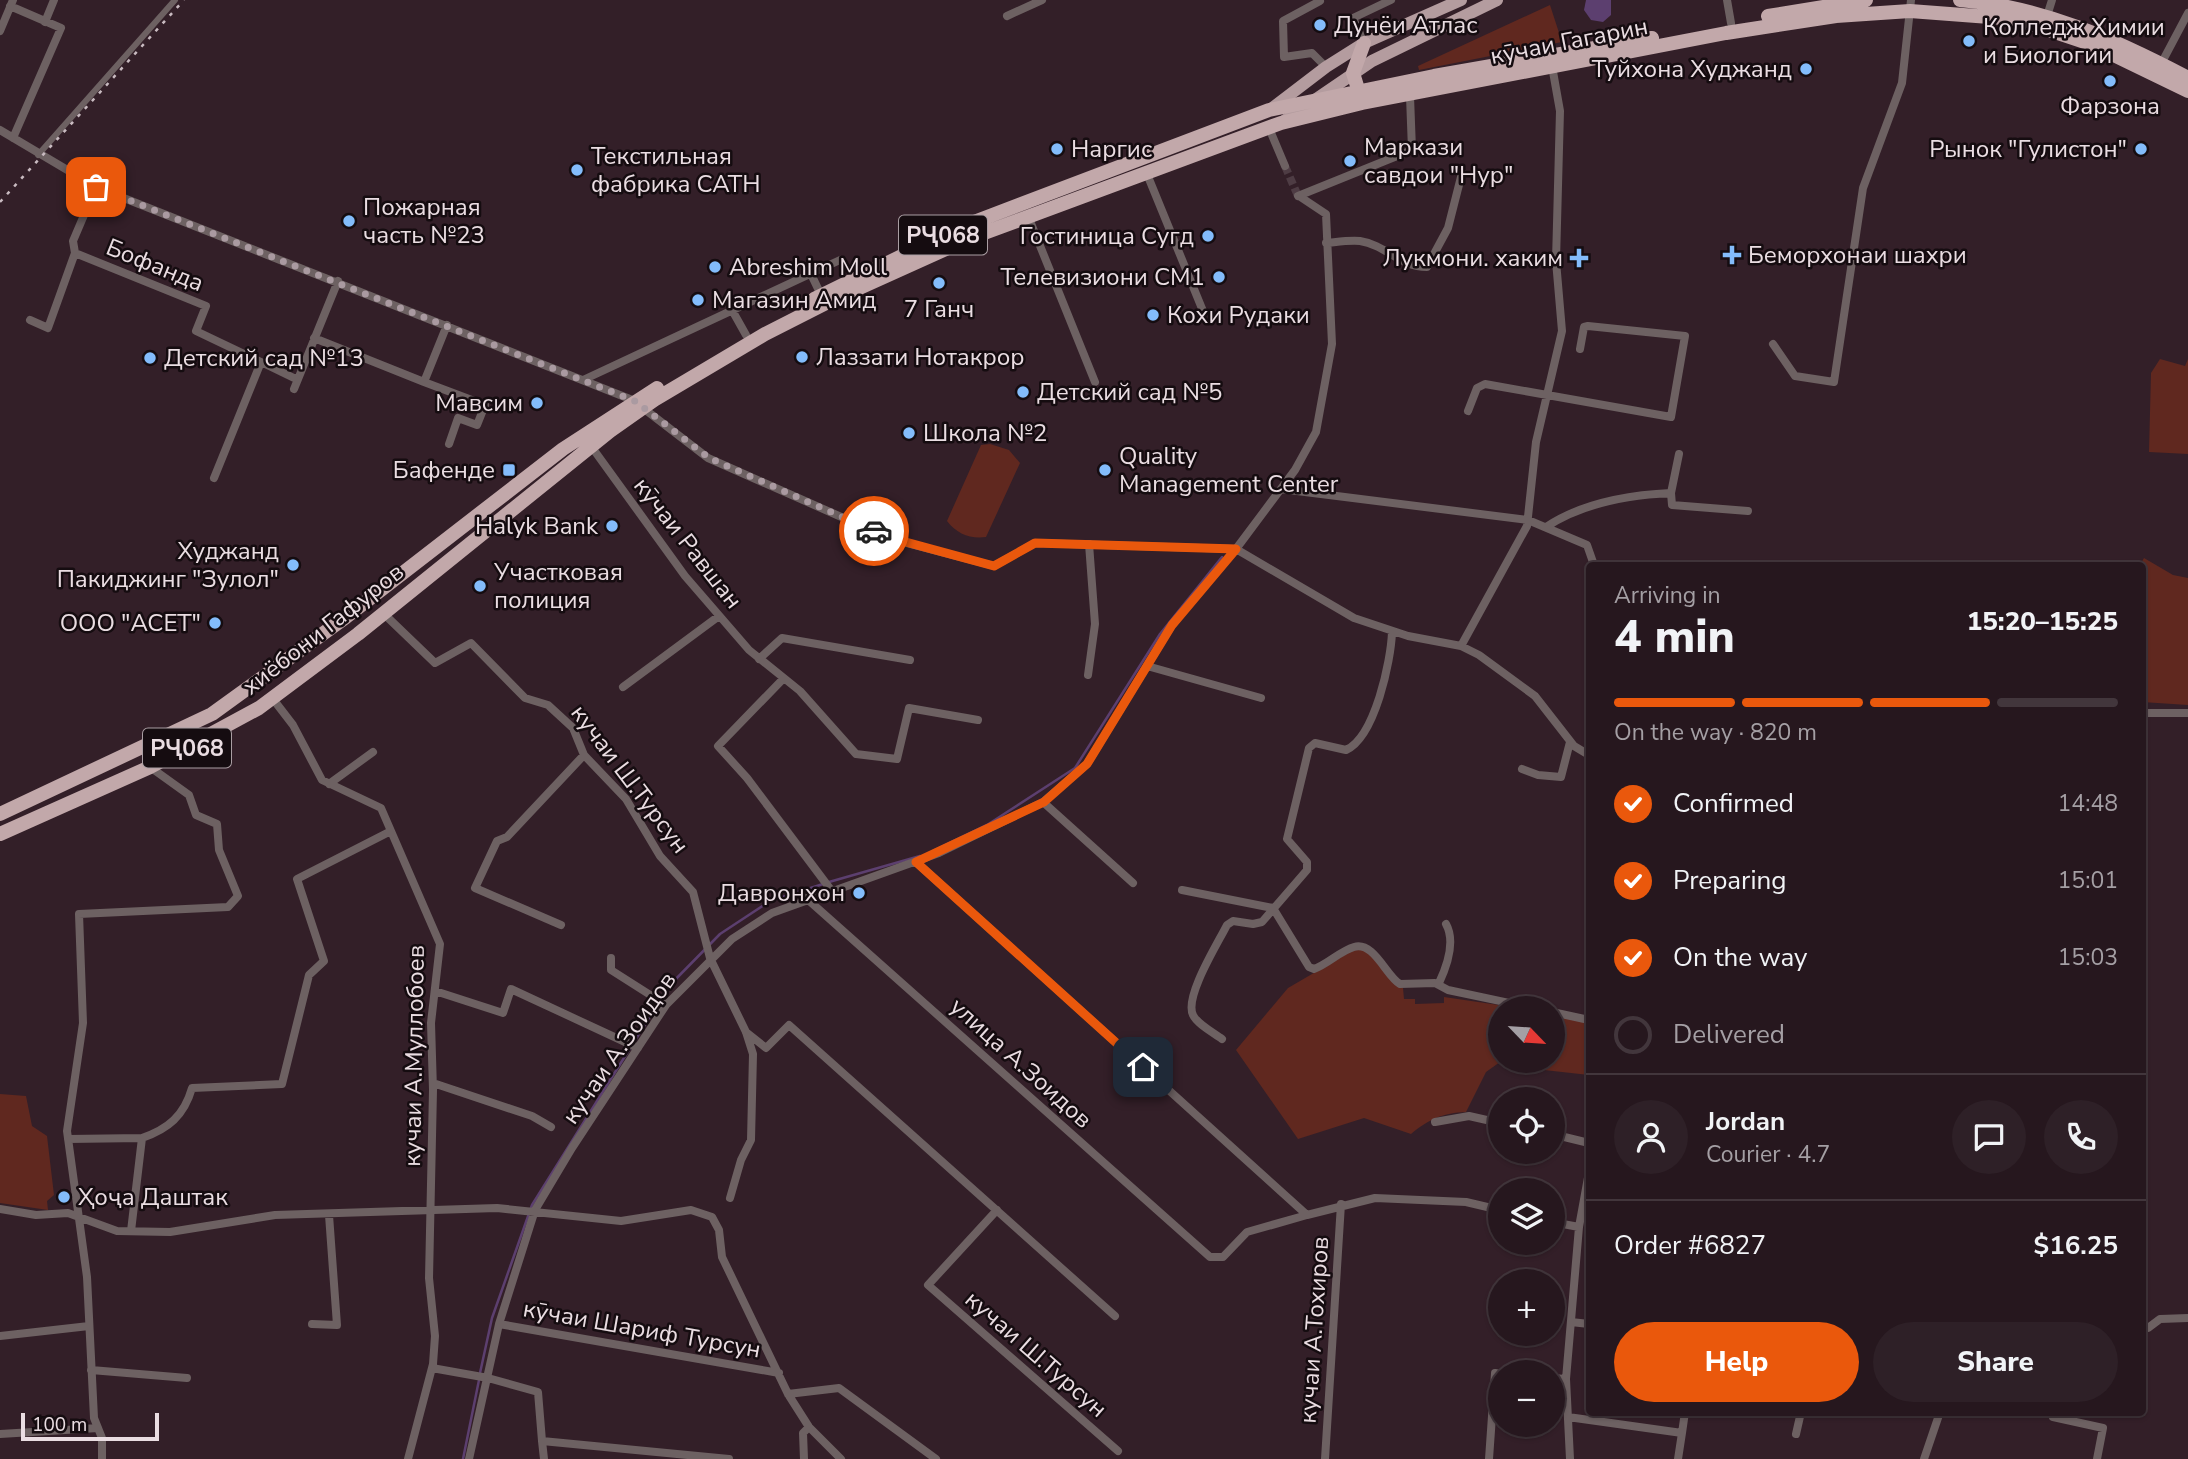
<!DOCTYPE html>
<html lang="en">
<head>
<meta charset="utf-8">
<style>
	:root { --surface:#26171e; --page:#2e2027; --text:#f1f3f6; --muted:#a49fa4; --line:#42363c; --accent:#ea580c }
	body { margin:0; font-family:"Nunito Sans",sans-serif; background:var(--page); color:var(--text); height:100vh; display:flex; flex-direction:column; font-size:26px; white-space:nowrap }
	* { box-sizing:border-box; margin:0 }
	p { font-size:23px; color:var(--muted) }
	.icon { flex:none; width:38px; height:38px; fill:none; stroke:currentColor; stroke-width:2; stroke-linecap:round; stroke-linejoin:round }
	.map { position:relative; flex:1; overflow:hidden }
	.side { position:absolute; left:1586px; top:562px; width:560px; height:854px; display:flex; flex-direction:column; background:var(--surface); border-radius:7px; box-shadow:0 2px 5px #0004,0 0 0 2px var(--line) }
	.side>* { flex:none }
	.needle { width:46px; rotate:115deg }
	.tools { position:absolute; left:1488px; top:996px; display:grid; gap:14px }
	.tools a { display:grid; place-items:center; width:77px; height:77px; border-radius:50%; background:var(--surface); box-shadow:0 2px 5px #0004,0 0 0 2px var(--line); font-size:35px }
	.scale { position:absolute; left:21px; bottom:18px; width:138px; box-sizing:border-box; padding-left:7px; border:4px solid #eadde2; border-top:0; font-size:19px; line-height:24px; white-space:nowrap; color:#eadde2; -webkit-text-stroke:5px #150c10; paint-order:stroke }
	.pin { position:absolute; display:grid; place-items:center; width:60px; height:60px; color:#fff; margin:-30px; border-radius:14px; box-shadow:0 4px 10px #0006 }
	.courier { position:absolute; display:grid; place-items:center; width:70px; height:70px; margin:-35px; border:5px solid #ea580c; border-radius:50%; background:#fff; color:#222; box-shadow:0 2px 9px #0007 }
	.head em { font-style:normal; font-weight:800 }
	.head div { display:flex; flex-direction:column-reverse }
	.head { display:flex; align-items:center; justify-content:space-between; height:119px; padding:0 28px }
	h1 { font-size:46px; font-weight:800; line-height:52px }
	.bar { display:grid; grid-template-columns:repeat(4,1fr); gap:10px 7px; align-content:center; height:84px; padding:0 28px }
	.bar i { height:9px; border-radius:5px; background:var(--line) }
	.bar .active { background:var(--accent) }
	.bar p { grid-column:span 4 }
	.line { display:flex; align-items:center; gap:18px; padding:0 28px; border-top:2px solid var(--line) }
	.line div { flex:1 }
	.round { display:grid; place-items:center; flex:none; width:74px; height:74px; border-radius:37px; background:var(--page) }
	ol { padding:0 28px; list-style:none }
	li { display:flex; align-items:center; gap:21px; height:77px }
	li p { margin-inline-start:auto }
	li .icon { padding:7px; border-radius:50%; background:var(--accent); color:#fff; stroke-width:4 }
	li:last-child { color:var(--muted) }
	li i { width:38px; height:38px; border:4px solid var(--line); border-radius:50% }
	.cta { display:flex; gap:14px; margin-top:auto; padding:14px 28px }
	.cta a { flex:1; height:80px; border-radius:42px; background:var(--accent); color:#fff; font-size:28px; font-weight:800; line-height:80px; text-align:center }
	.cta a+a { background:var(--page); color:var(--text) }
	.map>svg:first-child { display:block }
	.green { fill:#60281f }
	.water { fill:#5c3f6f }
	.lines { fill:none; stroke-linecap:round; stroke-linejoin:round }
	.stream { stroke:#5c3f6f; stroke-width:2.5 }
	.minor-tunnel { stroke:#4e3c44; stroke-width:8; stroke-dasharray:8 4; stroke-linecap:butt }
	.pedestrian { stroke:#6d6162; stroke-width:6 }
	.minor { stroke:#6d6162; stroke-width:8 }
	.primary { stroke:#b49c9f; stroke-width:12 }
	.trunk { stroke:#c2a8aa; stroke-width:14 }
	.rail { stroke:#c9bbc1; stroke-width:2.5; stroke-dasharray:3.5 7; stroke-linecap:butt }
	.done { stroke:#aa9aa1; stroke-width:7; stroke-dasharray:0 12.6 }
	.route { stroke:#ea580c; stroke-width:9 }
	.poi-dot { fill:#83bcfb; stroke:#150c10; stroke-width:2.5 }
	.labels { text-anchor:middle; stroke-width:5; stroke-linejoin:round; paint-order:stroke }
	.shield { fill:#150c10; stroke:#aa9ea3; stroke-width:2 }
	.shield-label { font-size:23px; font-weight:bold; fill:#eadde2 }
	.poi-label { font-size:24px; fill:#eadde2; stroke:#150c10; text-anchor:start }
	.street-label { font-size:24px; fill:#eadde2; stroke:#150c10 }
</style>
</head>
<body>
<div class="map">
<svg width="2188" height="1459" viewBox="0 0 2188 1459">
	<rect width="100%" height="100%" fill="#331f28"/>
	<path class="green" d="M1550 5 1562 42 1419 70 1418 66Z
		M2160 359 2185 366 2188 359V454L2149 452 2151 373Z
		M990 444 1009 450 1020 463 986 537C970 539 957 534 947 521L981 445Z
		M2144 558 2173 575 2188 578V705L2142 702 2140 565Z
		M1355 949H1366L1403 988 1404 999H1415V1004L1444 1003V997L1519 1008H1500V1060H1552V1014L1589 1021V1075L1526 1068V1064L1500 1062 1486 1072 1466 1112C1443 1113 1429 1119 1411 1134L1364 1118 1298 1139 1236 1050 1288 988Z
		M0 1094 26 1096 32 1126 47 1136 54 1195 47 1201 48 1210 0 1203Z"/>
	<path class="water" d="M1586 0H1611V15L1603 22 1591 20 1584 10Z"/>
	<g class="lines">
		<path class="stream" d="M933 851 987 825 1075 768 1160 634 1222 557
			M829 882 920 856
			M480 1373 492 1318 532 1205 669 986 720 934 770 901 823 884
			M463 1459 479 1380"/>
		<path class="minor-tunnel" d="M1285 166 1298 196"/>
		<path class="pedestrian" d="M38 155 175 0"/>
		<path class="minor" d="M1727 0 1731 23
			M1320 1 1283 21 1284 57 1312 53 1326 67
			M10 6 61 28 13 138
			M1007 16 1042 0
			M2047 16 2052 0
			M45 22 54 0
			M0 31 13 0
			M1364 43 1353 18 1391 0
			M2161 64 2188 13
			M1269 128 1285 166
			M0 130 96 187 635 401
			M1147 174 1203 311
			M96 187 73 241 75 253 206 306 196 331 261 362 214 478
			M1298 196 1412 150 1410 96
			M1028 216 1095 382
			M1326 243C1337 242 1349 240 1360 241 1386 245 1400 267 1427 267L1448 228 1462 173
			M811 274 821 295
			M732 310 746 335
			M30 320 48 328 75 253
			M447 325 424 382 485 405 477 425 458 418 449 444
			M314 338 424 382
			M1773 344 1795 376 1834 382 1863 188 1902 83 1911 0
			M261 362 296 379
			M583 380 840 260
			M294 389 338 281
			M643 408 708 458 891 539 994 566 1035 543 1236 549 1354 618 1408 636 1461 646 1479 655 1535 696 1574 746 1589 755
			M1468 411 1477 388 1485 384 1671 417 1685 336 1588 326 1584 327 1580 349
			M591 446 685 576 749 650 800 691 856 754 897 759 909 708 978 720
			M1281 489 1528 520 1587 545 1594 565
			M1671 493 1672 505 1748 511
			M1546 527C1582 503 1628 495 1671 493L1679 454
			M383 613 435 663 471 643 525 698 548 705 573 728 584 755 626 799 660 856 693 892 710 958 746 1032 753 1054 751 1140 741 1160 730 1198
			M1461 646 1527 526 1536 442 1562 331 1556 261 1560 111 1552 66
			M759 659 782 638 910 660
			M1147 666 1261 698
			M1088 675 1095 624 1089 544
			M783 679 718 746 747 778 831 890
			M623 687 719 616
			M273 699 293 725 322 780 381 808 440 944 431 1023 433 1090 429 1278 435 1336 433 1364 408 1459
			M2142 713H2188
			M1522 769 1538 775 1561 777 1570 742
			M329 784 373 752
			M1043 802 1133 883
			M916 862 1307 1215 1375 1198 1466 1202 1500 1210
			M1182 890 1273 908 1309 967 1314 969C1328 964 1340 951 1354 947 1374 941 1386 976 1400 984L1435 983 1448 990 1533 1008
			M806 898 1210 1257H1223L1247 1232 1307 1215
			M561 925 475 888 497 841 507 837 584 755
			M611 958V970L666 1005
			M1439 983C1447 966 1456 942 1446 924
			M435 991 503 1013 511 989 638 1048
			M1552 1012 1589 1020
			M746 1032 766 1048 789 1025 1115 1316
			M1222 1039C1214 1033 1197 1024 1193 1015 1184 997 1218 943 1227 925L1233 921 1253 924 1262 922 1307 870V862L1287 839 1309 748 1315 743 1346 750C1375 737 1391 661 1392 632
			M433 1083 532 1116 551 1127
			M1435 1122 1469 1116 1500 1123
			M1552 1134 1589 1143
			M68 1139 142 1138
			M0 1209 36 1215 68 1213 117 1231 170 1232 275 1215 497 1208 621 1221 691 1210 712 1217 719 1230 722 1257 788 1394 809 1427 841 1459
			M997 1210 928 1285 1118 1451
			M1552 1222 1579 1227
			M131 1231 142 1138C168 1129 184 1116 192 1088L282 1084 309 975 324 961 297 879 391 831
			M1571 1322 1589 1324
			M312 1324 337 1325 329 1215
			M499 1324 779 1373
			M2142 1327 2148 1328 2160 1319 2188 1318
			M0 1336 89 1326
			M432 1368 488 1378 538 1392 542 1441 729 1459
			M91 1370 187 1378
			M1552 1378 1566 1379
			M788 1394 839 1388 936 1459
			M1568 1417 1682 1433 1678 1459
			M2053 1417 2103 1428 2097 1459
			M1682 1433 1685 1412
			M0 1434 98 1428
			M1796 1434 1801 1412
			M542 1441 544 1459
			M102 1459V1438L94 1418 87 1277 67 1131 83 1023 79 914 228 907 238 896 219 850 217 824 196 815 189 795 150 767
			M469 1459 499 1324 535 1210 572 1148 666 1005 732 939 772 913 939 853 1043 802 1087 764 1172 625 1236 549 1295 470 1316 432 1332 344 1326 214 1299 196
			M804 1459 803 1433 809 1427
			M1325 1459 1341 1204
			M1489 1459 1495 1373 1500 1374
			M1570 1459 1566 1379 1579 1227 1589 1172
			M1924 1459 1940 1412"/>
		<path class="primary" d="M1271 109 1326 67 1364 43 1461 0
			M1284 121 1372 61 1497 0"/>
		<path class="trunk" d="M1960 0C2043 7 2116 40 2188 78
			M1768 16 1866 0
			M1362 102 1353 73 1364 43
			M814 299 961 227 1269 110 1434 76 1652 38
			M0 814 212 714 346 617 563 449 657 388
			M0 834 150 767 259 708 358 634 610 431 654 400 765 334 828 302 968 239 1281 123 1362 103 1726 33 1836 16 1910 11 2016 19 2091 44 2188 91"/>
		<path class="rail" d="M0 202 184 0"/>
	</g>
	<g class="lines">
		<path class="done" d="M96 187 635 401 709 458 874 531"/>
		<path class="route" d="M874 531 891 538 994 566 1035 543 1236 549 1172 625 1087 764 1044 802 916 862 1143 1067"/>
	</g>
	<g class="poi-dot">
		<circle cx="1320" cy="25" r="7"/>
		<circle cx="1969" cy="41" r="7"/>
		<circle cx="1806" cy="69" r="7"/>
		<circle cx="2110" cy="81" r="7"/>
		<circle cx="1057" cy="149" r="7"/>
		<circle cx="2141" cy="149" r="7"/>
		<circle cx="1350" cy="161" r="7"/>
		<circle cx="577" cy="170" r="7"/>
		<circle cx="349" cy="221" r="7"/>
		<circle cx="1208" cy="236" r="7"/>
		<path d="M1728.5 244.5h7v7h7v7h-7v7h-7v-7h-7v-7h7z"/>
		<path d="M1575.5 247.5h7v7h7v7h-7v7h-7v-7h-7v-7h7z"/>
		<circle cx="715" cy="267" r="7"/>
		<circle cx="1219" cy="277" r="7"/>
		<circle cx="939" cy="283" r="7"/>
		<circle cx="698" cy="300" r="7"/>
		<circle cx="1153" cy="315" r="7"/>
		<circle cx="802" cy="357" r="7"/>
		<circle cx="150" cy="358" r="7"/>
		<circle cx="1023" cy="392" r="7"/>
		<circle cx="537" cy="403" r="7"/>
		<circle cx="909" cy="433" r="7"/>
		<rect x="502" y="463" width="14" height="14" rx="3.5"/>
		<circle cx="1105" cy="470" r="7"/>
		<circle cx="612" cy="526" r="7"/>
		<circle cx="293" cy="565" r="7"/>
		<circle cx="480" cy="586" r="7"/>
		<circle cx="215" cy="623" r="7"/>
		<circle cx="859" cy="893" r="7"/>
		<circle cx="64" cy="1197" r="7"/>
	</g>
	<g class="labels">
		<g class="shield">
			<rect x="899" y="215.5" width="88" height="39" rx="5"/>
			<rect x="143" y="728.5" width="88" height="39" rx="5"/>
		</g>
		<g class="shield-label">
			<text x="943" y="243">РҶ068</text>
			<text x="187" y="756">РҶ068</text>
		</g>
		<g class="poi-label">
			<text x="1334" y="33">Дунёи Атлас</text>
			<text x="1983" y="35">Колледж Химии<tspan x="1983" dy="28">и Биологии</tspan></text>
			<text x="1792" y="77" text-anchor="end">Туйхона Худжанд</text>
			<text x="2110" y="114" text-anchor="middle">Фарзона</text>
			<text x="1364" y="155">Маркази<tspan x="1364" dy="28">савдои "Нур"</tspan></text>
			<text x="1071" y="157">Наргис</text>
			<text x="2127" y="157" text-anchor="end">Рынок "Гулистон"</text>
			<text x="591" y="164">Текстильная<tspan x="591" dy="28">фабрика САТН</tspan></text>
			<text x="363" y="215">Пожарная<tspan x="363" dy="28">часть №23</tspan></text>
			<text x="1194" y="244" text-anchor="end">Гостиница Сугд</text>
			<text x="1748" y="263">Беморхонаи шахри</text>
			<text x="1563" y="266" text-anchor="end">Лукмони. хаким</text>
			<text x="729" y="275">Abreshim Moll</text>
			<text x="1205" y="285" text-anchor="end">Телевизиони СМ1</text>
			<text x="712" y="308">Магазин Амид</text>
			<text x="939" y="317" text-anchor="middle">7 Ганч</text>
			<text x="1167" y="323">Кохи Рудаки</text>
			<text x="816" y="365">Лаззати Нотакрор</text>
			<text x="164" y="366">Детский сад №13</text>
			<text x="1037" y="400">Детский сад №5</text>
			<text x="523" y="411" text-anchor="end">Мавсим</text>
			<text x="923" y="441">Школа №2</text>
			<text x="1119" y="464">Quality<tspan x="1119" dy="28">Management Center</tspan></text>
			<text x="495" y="478" text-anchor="end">Бафенде</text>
			<text x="598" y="534" text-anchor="end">Halyk Bank</text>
			<text x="279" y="559" text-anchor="end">Худжанд<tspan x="279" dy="28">Пакиджинг "Зулол"</tspan></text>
			<text x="494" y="580">Участковая<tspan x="494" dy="28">полиция</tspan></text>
			<text x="201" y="631" text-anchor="end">ООО "АСЕТ"</text>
			<text x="845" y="901" text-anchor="end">Давронхон</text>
			<text x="78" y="1205">Ҳоҷа Даштак</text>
		</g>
		<g class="street-label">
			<text transform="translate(1569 41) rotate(-11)" y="8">кӯчаи Гагарин</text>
			<text transform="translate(155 265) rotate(22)" y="8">Бофанда</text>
			<text transform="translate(688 543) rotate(52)" y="8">кӯчаи Равшан</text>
			<text transform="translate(323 629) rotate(-38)" y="8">хиёбони Гафуров</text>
			<text transform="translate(630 779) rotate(53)" y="8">кучаи Ш.Турсун</text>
			<text transform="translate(619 1048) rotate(-55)" y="8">кучаи А.Зоидов</text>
			<text transform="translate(414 1056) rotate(-89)" y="8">кучаи А.Муллобоев</text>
			<text transform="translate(1021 1063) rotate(42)" y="8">улица А.Зоидов</text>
			<text transform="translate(642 1329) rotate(10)" y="8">кӯчаи Шариф Турсун</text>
			<text transform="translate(1314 1330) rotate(-86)" y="8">кучаи А.Тохиров</text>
			<text transform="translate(1036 1354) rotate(41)" y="8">кучаи Ш.Турсун</text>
		</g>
	</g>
</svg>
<div class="tools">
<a><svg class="needle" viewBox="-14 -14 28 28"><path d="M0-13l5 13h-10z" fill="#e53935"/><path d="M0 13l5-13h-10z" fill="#a49fa4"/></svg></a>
<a><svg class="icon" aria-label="locate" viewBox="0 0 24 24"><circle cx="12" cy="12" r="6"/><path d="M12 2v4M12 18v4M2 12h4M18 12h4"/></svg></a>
<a><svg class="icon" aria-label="layers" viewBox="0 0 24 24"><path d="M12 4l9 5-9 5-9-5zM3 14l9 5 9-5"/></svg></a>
<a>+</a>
<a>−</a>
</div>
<div class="scale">100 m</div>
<div class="pin" style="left:96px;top:187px;background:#ea580c"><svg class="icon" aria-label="bag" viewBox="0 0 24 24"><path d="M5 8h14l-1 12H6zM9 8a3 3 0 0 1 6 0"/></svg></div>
<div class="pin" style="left:1143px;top:1067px;background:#1f2937"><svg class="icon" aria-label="home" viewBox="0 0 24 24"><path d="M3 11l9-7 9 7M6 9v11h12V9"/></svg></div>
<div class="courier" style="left:874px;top:531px"><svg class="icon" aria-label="car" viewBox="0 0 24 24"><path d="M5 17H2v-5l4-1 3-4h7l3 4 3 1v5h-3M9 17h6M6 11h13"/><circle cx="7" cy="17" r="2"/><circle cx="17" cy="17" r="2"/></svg></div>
<section class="side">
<div class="head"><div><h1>4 min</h1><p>Arriving in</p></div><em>15:20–15:25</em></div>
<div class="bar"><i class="active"></i><i class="active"></i><i class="active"></i><i></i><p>On the way · 820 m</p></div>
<ol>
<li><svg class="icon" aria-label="check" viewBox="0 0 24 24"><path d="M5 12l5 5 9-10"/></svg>Confirmed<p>14:48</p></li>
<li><svg class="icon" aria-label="check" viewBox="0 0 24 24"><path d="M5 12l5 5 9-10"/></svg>Preparing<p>15:01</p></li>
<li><svg class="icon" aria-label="check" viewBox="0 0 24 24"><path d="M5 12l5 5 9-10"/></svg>On the way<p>15:03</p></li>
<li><i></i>Delivered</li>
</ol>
<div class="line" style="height:126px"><a class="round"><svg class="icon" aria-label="person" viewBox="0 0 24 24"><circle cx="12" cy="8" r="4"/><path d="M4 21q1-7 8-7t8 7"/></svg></a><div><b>Jordan</b><p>Courier · 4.7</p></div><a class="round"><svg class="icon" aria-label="chat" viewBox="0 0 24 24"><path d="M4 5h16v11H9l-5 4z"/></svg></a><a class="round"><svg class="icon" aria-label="phone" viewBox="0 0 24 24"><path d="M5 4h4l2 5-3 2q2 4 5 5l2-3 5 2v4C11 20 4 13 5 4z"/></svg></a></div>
<div class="line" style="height:91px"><div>Order #6827</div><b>$16.25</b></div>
<div class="cta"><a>Help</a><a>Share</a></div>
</section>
</div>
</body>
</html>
